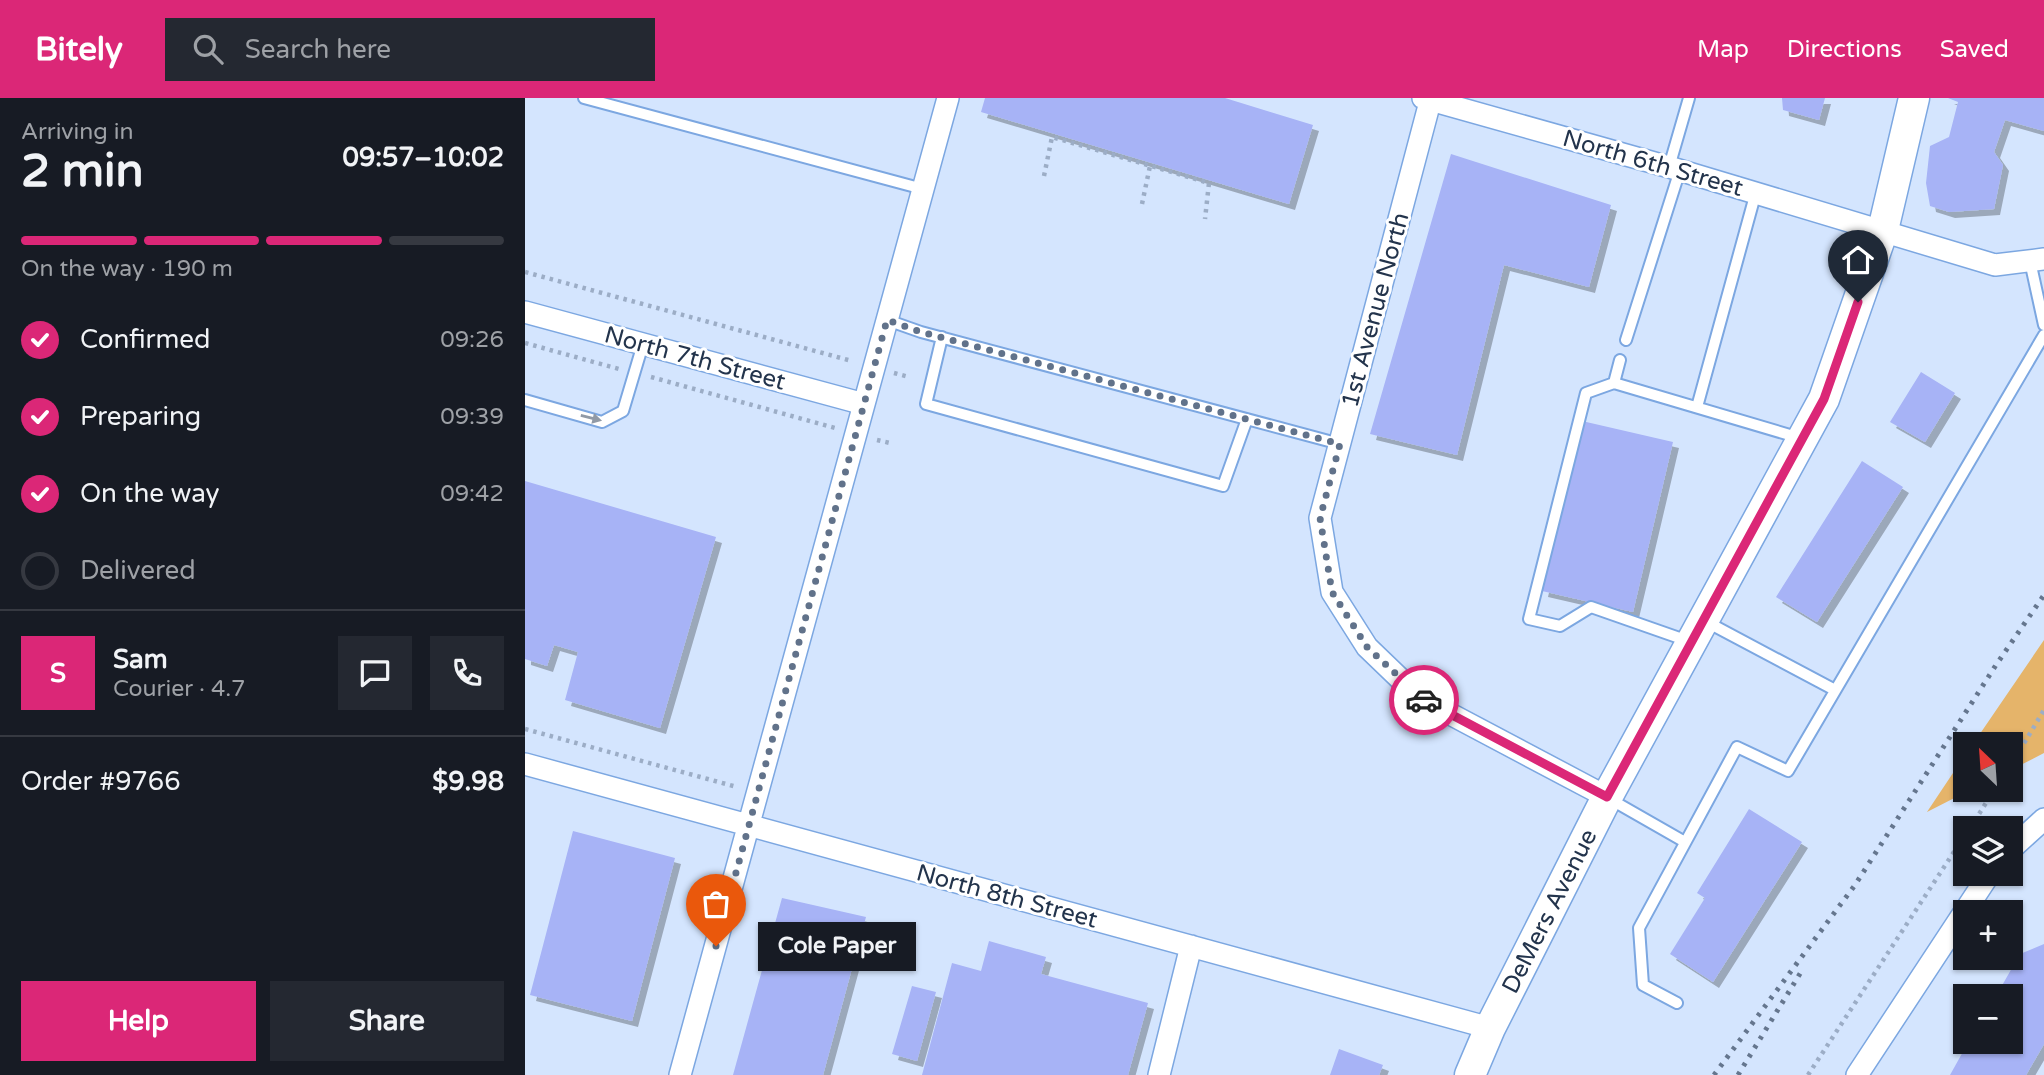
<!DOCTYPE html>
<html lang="en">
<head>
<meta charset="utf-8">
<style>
	:root { --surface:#171b24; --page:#242831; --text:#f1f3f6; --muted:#9ea1a6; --line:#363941; --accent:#db2777 }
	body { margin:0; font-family:"Varela Round",sans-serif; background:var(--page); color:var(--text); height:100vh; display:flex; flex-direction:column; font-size:26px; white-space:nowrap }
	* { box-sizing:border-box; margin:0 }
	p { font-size:23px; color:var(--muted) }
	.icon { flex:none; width:38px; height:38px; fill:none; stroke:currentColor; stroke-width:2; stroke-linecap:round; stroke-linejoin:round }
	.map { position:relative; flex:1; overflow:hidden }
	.drawer { display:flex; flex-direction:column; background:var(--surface); width:525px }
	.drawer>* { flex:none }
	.needle { width:46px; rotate:335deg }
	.buttons { position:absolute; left:1428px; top:634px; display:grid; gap:14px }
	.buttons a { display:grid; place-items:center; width:70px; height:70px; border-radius:0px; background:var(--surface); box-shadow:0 2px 5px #0004; font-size:35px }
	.pin { position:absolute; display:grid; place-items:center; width:60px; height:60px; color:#fff; margin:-72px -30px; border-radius:50% 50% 50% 0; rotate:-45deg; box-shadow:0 0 7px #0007 }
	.pin .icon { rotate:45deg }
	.courier { position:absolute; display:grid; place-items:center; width:70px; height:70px; margin:-35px; border:5px solid #db2777; border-radius:50%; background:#fff; color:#222; box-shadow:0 2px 9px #0007 }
	.bubble { position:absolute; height:49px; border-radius:0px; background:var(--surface); box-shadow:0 2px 5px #0004; font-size:23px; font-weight:700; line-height:49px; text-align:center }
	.summary em { font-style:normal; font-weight:700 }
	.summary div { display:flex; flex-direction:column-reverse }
	.summary { display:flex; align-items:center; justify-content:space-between; height:119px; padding:0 21px }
	h1 { font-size:46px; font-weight:700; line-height:52px }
	.bar { display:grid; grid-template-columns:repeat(4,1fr); gap:10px 7px; align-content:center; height:84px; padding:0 21px }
	.bar i { height:9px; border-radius:5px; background:var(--line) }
	.bar .on { background:var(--accent) }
	.bar p { grid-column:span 4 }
	.line { display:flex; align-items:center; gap:18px; padding:0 21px; border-top:2px solid var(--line) }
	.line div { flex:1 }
	.round { display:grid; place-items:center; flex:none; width:74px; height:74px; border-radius:0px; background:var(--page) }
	ol { padding:0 21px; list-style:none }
	li { display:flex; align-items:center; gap:21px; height:77px }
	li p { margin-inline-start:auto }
	li .icon { padding:7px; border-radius:50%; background:var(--accent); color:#fff; stroke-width:4 }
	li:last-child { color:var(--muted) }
	li i { width:38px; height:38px; border:4px solid var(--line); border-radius:50% }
	.cta { display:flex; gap:14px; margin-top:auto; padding:14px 21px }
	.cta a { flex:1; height:80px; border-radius:0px; background:var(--accent); color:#fff; font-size:28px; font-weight:700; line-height:80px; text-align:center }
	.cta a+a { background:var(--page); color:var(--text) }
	header { display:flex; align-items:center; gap:42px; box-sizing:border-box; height:98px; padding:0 35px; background:var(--accent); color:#fff }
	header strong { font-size:33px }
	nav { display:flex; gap:38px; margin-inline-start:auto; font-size:24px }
	.search { width:490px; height:63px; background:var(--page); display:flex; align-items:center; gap:18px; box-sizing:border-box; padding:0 24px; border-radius:0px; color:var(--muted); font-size:26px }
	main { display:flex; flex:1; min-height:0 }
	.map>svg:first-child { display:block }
	.green { fill:#e5b46a }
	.building { fill:#a7b3f6; filter:url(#shadow) }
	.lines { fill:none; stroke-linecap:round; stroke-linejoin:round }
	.service-casing { stroke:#7ca7e1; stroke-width:14 }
	.minor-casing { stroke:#7ca7e1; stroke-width:24 }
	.secondary-casing { stroke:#7ca7e1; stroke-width:33 }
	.path { stroke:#9cadc6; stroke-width:4.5; stroke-dasharray:3.5 5; stroke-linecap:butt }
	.service { stroke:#fff; stroke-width:10 }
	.minor { stroke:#fff; stroke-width:21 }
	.secondary { stroke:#fff; stroke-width:30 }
	.rail { stroke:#65768e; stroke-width:5; stroke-dasharray:3.5 7; stroke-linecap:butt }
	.oneway { fill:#919aa6 }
	.done { stroke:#61728a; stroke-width:7; stroke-dasharray:0 12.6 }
	.route { stroke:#db2777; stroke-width:9 }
	.labels { text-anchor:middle; stroke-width:6; stroke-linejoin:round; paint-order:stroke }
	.street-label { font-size:24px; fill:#23344c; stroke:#fff }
</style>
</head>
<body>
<header>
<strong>Bitely</strong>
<div class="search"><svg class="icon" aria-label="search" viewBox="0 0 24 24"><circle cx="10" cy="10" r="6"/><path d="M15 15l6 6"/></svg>Search here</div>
<nav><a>Map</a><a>Directions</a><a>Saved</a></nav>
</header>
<main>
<section class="drawer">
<div class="summary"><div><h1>2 min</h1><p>Arriving in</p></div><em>09:57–10:02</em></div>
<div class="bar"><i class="on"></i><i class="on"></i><i class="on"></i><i></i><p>On the way · 190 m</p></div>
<ol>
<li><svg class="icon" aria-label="check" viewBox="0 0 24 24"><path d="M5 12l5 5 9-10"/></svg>Confirmed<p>09:26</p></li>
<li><svg class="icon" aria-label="check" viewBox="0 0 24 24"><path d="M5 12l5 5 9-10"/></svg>Preparing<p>09:39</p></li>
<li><svg class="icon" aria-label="check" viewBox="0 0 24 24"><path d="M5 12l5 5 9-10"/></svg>On the way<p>09:42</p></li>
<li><i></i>Delivered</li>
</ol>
<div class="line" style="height:126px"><b class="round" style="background:var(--accent);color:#fff">S</b><div><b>Sam</b><p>Courier · 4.7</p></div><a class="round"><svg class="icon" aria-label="chat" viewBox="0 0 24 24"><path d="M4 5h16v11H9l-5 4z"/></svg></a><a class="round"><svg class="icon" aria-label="phone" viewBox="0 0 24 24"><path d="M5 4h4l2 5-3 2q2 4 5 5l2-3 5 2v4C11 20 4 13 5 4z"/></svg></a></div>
<div class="line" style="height:91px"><div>Order #9766</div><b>$9.98</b></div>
<div class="cta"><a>Help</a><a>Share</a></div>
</section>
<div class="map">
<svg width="1519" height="977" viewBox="0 0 1519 977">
	<defs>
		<filter id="shadow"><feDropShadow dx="6" dy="6" stdDeviation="0" flood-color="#0004"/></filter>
	</defs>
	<rect width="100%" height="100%" fill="#d4e5fe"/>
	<path class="green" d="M1519 542V655L1486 672V646H1448Z
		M1440 657V691H1447L1402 714Z"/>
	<path class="building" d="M460 0H700L788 27 764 106 456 14Z
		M1257 0H1300L1294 22 1258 12Z
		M1423 0H1519V33L1480 22 1469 54 1478 67 1469 111 1424 114 1405 108 1401 85 1405 48 1424 39 1433 4Z
		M926 56 1086 107 1064 189 979 167 932 357 845 336Z
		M1396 274 1430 295 1400 344 1365 324Z
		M1057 323 1148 344 1108 514 1017 493Z
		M1337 363 1378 389 1292 524 1251 499Z
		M0 383 191 439 135 630 40 602 53 554 29 547 22 568 0 561Z
		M1224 711 1277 744 1188 884 1145 856 1180 800 1172 795Z
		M48 733 150 760 107 923 5 897Z
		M257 800 341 819 298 977H208Z
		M464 843 521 859 516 876 623 905 603 977H397L427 865 456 873Z
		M1519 846V946L1501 977H1425L1444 943H1486V898H1471L1495 856Z
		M387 888 411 894 392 963 367 956Z
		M814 951 858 967 854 977H805Z"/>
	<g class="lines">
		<defs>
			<path id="service" d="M59 0 398 91
				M1144 69 1164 0
				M1505 163 1519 227
				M362 222 396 234 815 346
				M417 239 401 306 698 388 722 321
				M1101 242 1155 72
				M1089 285 1095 262
				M0 302 77 324 98 313 118 246
				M1172 309 1231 94
				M1180 523 1310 592
				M1166 544 1066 509 1035 528 1004 521 1061 295 1089 285 1275 340
				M1083 700 1160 744
				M1152 905 1118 887 1114 830 1212 649 1263 673 1519 237"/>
			<path id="minor" d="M898 0 1144 69 1470 167 1519 161
				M906 0 795 420 807 494 842 549 895 600 1082 699
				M0 214 339 306
				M0 666 965 930
				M1486 751 1519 721
				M155 977 423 0
				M634 977 666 848
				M1332 977 1465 775"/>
			<g id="secondary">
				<path id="s1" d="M945 977 965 930 1082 699 1299 301 1358 132 1389 0"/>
			</g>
		</defs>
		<use href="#service" class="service-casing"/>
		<use href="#minor" class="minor-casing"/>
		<use href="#secondary" class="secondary-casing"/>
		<path class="path" d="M519 78 527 39 684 85 680 121
			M617 106 625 68
			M0 174 327 263
			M0 245 94 271
			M369 275 384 279
			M126 279 310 330
			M352 342 365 345
			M0 631 212 689
			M1486 667 1519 612
			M1445 730 1470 691
			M1283 977 1440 737"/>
		<use href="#service" class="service"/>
		<use href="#minor" class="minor"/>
		<use href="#secondary" class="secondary"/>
		<path class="rail" d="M1189 977 1330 787 1471 567 1519 497
			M1213 977 1276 874"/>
	</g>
	<defs><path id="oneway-solid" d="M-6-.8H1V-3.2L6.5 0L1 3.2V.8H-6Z" transform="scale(1.75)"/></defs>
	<use class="oneway" href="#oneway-solid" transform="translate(66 320) rotate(14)"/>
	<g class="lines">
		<path class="done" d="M191 848 362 222 396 234 815 346 795 420 807 494 842 549 899 602"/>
		<path class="route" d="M899 602 1082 699 1299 301 1333 204"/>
	</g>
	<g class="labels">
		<g class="street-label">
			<text transform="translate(1128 65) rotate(16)" y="8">North 6th Street</text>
			<text transform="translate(850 212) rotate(-75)" y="8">1st Avenue North</text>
			<text transform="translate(170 260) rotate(15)" y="8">North 7th Street</text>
			<text transform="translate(482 798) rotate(15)" y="8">North 8th Street</text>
			<text dy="8" stroke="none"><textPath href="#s1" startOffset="182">DeMers Avenue</textPath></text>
		</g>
	</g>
</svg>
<div class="buttons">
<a><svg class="needle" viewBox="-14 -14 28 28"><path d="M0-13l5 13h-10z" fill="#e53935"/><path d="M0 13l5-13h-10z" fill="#9ea1a6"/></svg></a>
<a><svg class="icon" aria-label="layers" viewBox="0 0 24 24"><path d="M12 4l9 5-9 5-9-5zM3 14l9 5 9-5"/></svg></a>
<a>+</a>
<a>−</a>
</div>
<div class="pin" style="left:191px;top:848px;background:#ea580c"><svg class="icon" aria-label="bag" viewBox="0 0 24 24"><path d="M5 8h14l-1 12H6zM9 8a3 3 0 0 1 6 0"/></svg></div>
<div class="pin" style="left:1333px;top:204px;background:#1f2937"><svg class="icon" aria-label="home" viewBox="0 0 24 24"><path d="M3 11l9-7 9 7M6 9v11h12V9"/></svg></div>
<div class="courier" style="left:899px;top:602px"><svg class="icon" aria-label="car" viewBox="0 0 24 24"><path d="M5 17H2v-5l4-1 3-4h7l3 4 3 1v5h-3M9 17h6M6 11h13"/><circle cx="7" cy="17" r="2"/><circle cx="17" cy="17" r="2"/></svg></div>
<div class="bubble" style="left:233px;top:824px;width:158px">Cole Paper</div>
</div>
</main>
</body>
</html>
